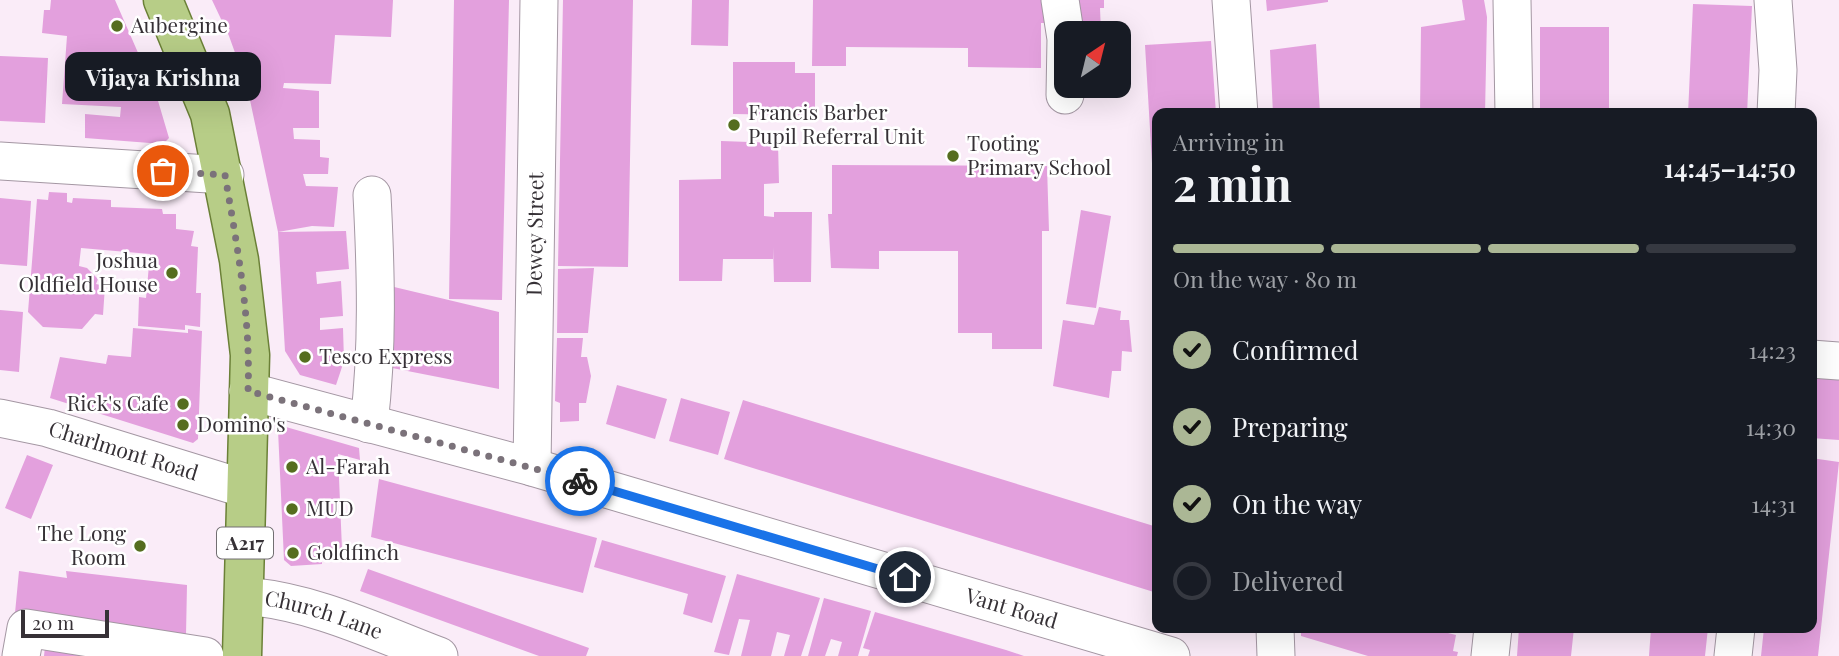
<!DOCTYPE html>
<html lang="en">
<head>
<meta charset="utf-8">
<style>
	:root { --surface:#171b24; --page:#242831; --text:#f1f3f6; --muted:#9ea1a6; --line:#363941; --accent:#abb795 }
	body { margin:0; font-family:"Playfair Display",serif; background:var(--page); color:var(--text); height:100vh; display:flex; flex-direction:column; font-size:26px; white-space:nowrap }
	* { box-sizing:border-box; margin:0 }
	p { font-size:23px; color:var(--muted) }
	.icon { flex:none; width:38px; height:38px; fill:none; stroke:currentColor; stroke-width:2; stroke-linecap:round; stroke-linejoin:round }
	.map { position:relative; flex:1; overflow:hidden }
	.sheet { position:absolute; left:1152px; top:108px; width:665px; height:525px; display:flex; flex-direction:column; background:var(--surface); border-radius:14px; box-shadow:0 7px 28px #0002 }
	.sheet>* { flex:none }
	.needle { width:46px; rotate:35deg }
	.tools { position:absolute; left:1054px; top:21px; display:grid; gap:14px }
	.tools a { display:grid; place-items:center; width:77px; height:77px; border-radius:14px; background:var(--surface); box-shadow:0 7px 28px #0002; font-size:35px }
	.scale { position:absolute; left:21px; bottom:18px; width:88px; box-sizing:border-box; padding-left:7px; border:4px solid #363136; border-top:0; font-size:19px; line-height:24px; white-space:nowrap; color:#363136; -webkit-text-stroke:5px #fff; paint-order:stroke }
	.pin { position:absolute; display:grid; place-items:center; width:60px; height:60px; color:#fff; margin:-30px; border:4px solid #fff; border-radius:50%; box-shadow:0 2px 7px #0007 }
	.courier { position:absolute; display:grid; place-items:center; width:70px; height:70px; margin:-35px; border:5px solid #1a73e8; border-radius:50%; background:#fff; color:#222; box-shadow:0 2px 9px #0007 }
	.bubble { position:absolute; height:49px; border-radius:14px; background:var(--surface); box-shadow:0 7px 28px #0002; font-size:23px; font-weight:700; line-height:49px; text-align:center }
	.head em { font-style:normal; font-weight:700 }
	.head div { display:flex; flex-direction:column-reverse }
	.head { display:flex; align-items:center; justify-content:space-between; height:119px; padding:0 21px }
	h1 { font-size:46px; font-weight:700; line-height:52px }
	.bar { display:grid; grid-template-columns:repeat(4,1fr); gap:10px 7px; align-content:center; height:84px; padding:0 21px }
	.bar i { height:9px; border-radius:5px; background:var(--line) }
	.bar .selected { background:var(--accent) }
	.bar p { grid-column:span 4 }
	ol { padding:0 21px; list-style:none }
	li { display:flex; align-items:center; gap:21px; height:77px }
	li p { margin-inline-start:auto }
	li .icon { padding:7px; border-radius:50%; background:var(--accent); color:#111; stroke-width:4 }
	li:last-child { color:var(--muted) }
	li i { width:38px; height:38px; border:4px solid var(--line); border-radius:50% }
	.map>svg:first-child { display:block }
	.building { fill:#e3a0dd }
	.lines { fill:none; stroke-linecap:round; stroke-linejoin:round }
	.minor-casing { stroke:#a497a3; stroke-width:39 }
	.major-casing { stroke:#6b8037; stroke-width:41 }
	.minor { stroke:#fff; stroke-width:37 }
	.major { stroke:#b7cd87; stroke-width:38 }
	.done { stroke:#7b727a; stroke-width:7; stroke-dasharray:0 12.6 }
	.route { stroke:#1a73e8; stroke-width:9 }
	.poi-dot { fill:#556d1f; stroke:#fff; stroke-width:2.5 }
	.labels { text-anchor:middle; stroke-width:5; stroke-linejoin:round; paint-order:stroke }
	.shield { fill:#fff; stroke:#726f72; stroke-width:2 }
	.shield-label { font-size:19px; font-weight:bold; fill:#363136 }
	.poi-label { font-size:21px; fill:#363136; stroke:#fff; text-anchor:start }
	.street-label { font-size:21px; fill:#363136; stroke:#fff }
</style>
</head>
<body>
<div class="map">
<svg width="1839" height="656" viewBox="0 0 1839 656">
	<rect width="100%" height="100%" fill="#faecf8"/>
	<path class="building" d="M51 0H115L156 94 169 138 163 144 85 138V114L120 117 121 107 62 104 67 36 42 33 44 10H50Z
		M212 0H393L391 37 335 35 331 84 284 83 283 88 319 91V128H293L294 139 320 140V157L329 158 328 174H303L306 186 338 187 334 227 312 226 278 232 346 231 349 269 316 272 317 284 341 281 343 316 320 318V330L343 328 344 361 336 385 300 375 285 351 278 232 254 119 247 86 229 36Z
		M454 0H509L502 300 449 299Z
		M563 0H633L628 267 558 266Z
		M692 0H729L728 46 691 45Z
		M813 0H1050V23H1041V68L968 67V48L846 47V66H812Z
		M1071 0H1104V8H1100L1101 33H1072Z
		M1266 0H1328V2L1267 11Z
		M1462 0H1484L1487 17 1485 114H1420L1421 27 1465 20Z
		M1693 4 1752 6 1747 114H1688Z
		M1540 27H1609V114H1540Z
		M1211 41 1216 114H1157L1155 214 1145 45Z
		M1316 44 1320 114H1273L1270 50Z
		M0 56 48 58 45 123 0 121Z
		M733 62H795V73H815V115L733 114Z
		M721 141 778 143 779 183 764 184V216L774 217V212H812L811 282H774L773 247V259H723L722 281H679V180L721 179Z
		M832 165 1047 166 1049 231H1042V349H992V333H958V251H879V269L831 268 828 214H832Z
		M49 192 67 193V202L72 203 73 198 111 200V207L162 209 163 214H176V229L194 231 191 246 198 247 196 293H201L200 327 185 325V330L138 326 139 297 146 298 150 254 81 248 79 266 87 268 98 279 96 284 105 286 103 315 95 314 82 329 43 327 28 312 37 199 48 200Z
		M0 198 31 201 27 266 0 264Z
		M1081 210 1111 216 1096 308 1066 304Z
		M594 268 588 333H557L558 269Z
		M390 286 499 312V389L382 366Z
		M1099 307 1121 311 1120 320H1129L1132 352 1122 351 1121 371H1112L1109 398 1053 386 1063 320 1094 325Z
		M0 310 23 312 19 372 0 370Z
		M133 328 188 333V329L202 331 198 439 193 443 50 398 60 357 106 364 108 355 131 357Z
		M557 338H583L581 357H587L591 376 586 403H579V421L560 422V403L555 401Z
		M1811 376 1839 377V440L1811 438Z
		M617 385 667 399 655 439 606 424Z
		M681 398 730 412 718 455 669 441Z
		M743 400 1157 527V593L724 459Z
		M286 427 359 448 360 460 338 454 342 549 322 552V564L291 566 284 560 278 430Z
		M27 455 53 465 31 519 5 508Z
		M1811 458 1839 462 1818 656H1761L1764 628H1811Z
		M379 479 597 538 583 593 371 537Z
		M602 540 726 576 712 623 683 614 688 594 594 567Z
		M368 569 589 648 586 656H539L360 591Z
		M19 571 67 578 66 571 187 585 186 635 15 613Z
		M737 574 820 598 801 656H784L790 635 777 632 771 656H741L750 620 739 619 729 655 714 652Z
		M824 598 871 611 858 656H838L842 642 831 639 825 656H808Z
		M875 612 1006 650 1024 656H868L870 650 863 648Z
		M1301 628H1428L1456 635 1453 651 1458 652 1457 656H1368L1301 636Z
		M1519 628H1574L1571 656H1517Z
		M1651 628H1708L1705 656H1649Z
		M45 647 95 656H44Z"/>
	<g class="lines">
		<defs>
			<g id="minor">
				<path d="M1060 0 1066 39 1065 95"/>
				<path d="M1231 0 1239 114"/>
				<path d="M1512 0 1514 114"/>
				<path d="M1773 0 1778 70 1776 114"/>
				<path d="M0 161 225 175"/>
				<path d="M1811 359 1839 361"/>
				<path id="s1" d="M248 391 532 467 1171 656"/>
				<path id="s2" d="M0 418 48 428 246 489"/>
				<path d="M369 424C378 347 376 273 372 195"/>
				<path id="s3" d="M532 467 539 0"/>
				<path id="s4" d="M244 596C312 601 376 632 439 656"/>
				<path d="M1275 628 1276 656"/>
				<path d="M21 656 26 628 205 656"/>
				<path d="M1490 656 1493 628"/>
				<path d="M1733 656 1736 628"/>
			</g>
			<path id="major" d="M163 0 210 114 239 260 250 355 242 656"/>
		</defs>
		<use href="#minor" class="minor-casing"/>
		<use href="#major" class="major-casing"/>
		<use href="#minor" class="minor"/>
		<use href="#major" class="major"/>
	</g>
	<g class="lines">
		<path class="done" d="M163 171 225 175C237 246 251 318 248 391L580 481"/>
		<path class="route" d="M580 481 905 577"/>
	</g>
	<g class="poi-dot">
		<circle cx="117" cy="26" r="7"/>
		<circle cx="734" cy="125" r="7"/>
		<circle cx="953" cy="156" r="7"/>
		<circle cx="172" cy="273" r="7"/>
		<circle cx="305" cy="357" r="7"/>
		<circle cx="183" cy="404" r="7"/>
		<circle cx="183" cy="425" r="7"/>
		<circle cx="292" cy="467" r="7"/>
		<circle cx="292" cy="509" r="7"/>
		<circle cx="140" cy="546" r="7"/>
		<circle cx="293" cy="553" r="7"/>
	</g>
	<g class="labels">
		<rect class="shield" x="217" y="527.5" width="56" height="31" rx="5"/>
		<g class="shield-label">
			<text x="245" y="550">A217</text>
		</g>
		<g class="poi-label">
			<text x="131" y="33">Aubergine</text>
			<text x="748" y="120">Francis Barber<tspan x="748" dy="24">Pupil Referral Unit</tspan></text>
			<text x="967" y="151">Tooting<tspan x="967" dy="24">Primary School</tspan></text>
			<text x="158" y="268" text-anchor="end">Joshua<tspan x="158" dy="24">Oldfield House</tspan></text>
			<text x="319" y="364">Tesco Express</text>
			<text x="169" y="411" text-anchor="end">Rick's Cafe</text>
			<text x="197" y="432">Domino's</text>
			<text x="306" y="474">Al-Farah</text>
			<text x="306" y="516">MUD</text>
			<text x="126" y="541" text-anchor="end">The Long<tspan x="126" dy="24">Room</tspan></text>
			<text x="307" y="560">Goldfinch</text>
		</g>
		<g class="street-label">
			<text dy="7" stroke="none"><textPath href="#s3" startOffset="233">Dewey Street</textPath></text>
			<text dy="7" stroke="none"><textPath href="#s2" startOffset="128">Charlmont Road</textPath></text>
			<text dy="7" stroke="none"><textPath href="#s1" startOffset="794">Vant Road</textPath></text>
			<text dy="7" stroke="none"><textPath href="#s4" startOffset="82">Church Lane</textPath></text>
		</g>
	</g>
</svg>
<div class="tools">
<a><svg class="needle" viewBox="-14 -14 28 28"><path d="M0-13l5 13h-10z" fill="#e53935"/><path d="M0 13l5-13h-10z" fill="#9ea1a6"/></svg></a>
</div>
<div class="scale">20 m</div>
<div class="pin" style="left:163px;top:171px;background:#ea580c"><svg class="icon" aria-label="bag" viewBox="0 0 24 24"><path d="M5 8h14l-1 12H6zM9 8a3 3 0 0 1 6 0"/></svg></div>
<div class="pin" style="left:905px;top:577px;background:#1f2937"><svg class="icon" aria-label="home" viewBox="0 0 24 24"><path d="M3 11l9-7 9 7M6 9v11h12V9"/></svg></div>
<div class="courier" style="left:580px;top:481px"><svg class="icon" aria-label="bike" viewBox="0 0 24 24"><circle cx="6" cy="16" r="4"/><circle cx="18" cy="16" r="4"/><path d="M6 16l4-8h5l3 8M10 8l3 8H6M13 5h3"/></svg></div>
<div class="bubble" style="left:65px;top:52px;width:196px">Vijaya Krishna</div>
<section class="sheet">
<div class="head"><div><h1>2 min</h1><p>Arriving in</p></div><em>14:45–14:50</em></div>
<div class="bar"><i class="selected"></i><i class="selected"></i><i class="selected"></i><i></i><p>On the way · 80 m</p></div>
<ol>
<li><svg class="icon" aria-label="check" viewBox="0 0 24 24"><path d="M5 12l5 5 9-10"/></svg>Confirmed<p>14:23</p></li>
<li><svg class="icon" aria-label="check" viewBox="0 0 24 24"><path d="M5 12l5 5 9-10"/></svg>Preparing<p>14:30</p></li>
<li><svg class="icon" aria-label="check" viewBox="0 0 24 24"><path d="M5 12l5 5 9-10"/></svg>On the way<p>14:31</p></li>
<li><i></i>Delivered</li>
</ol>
</section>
</div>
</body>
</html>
